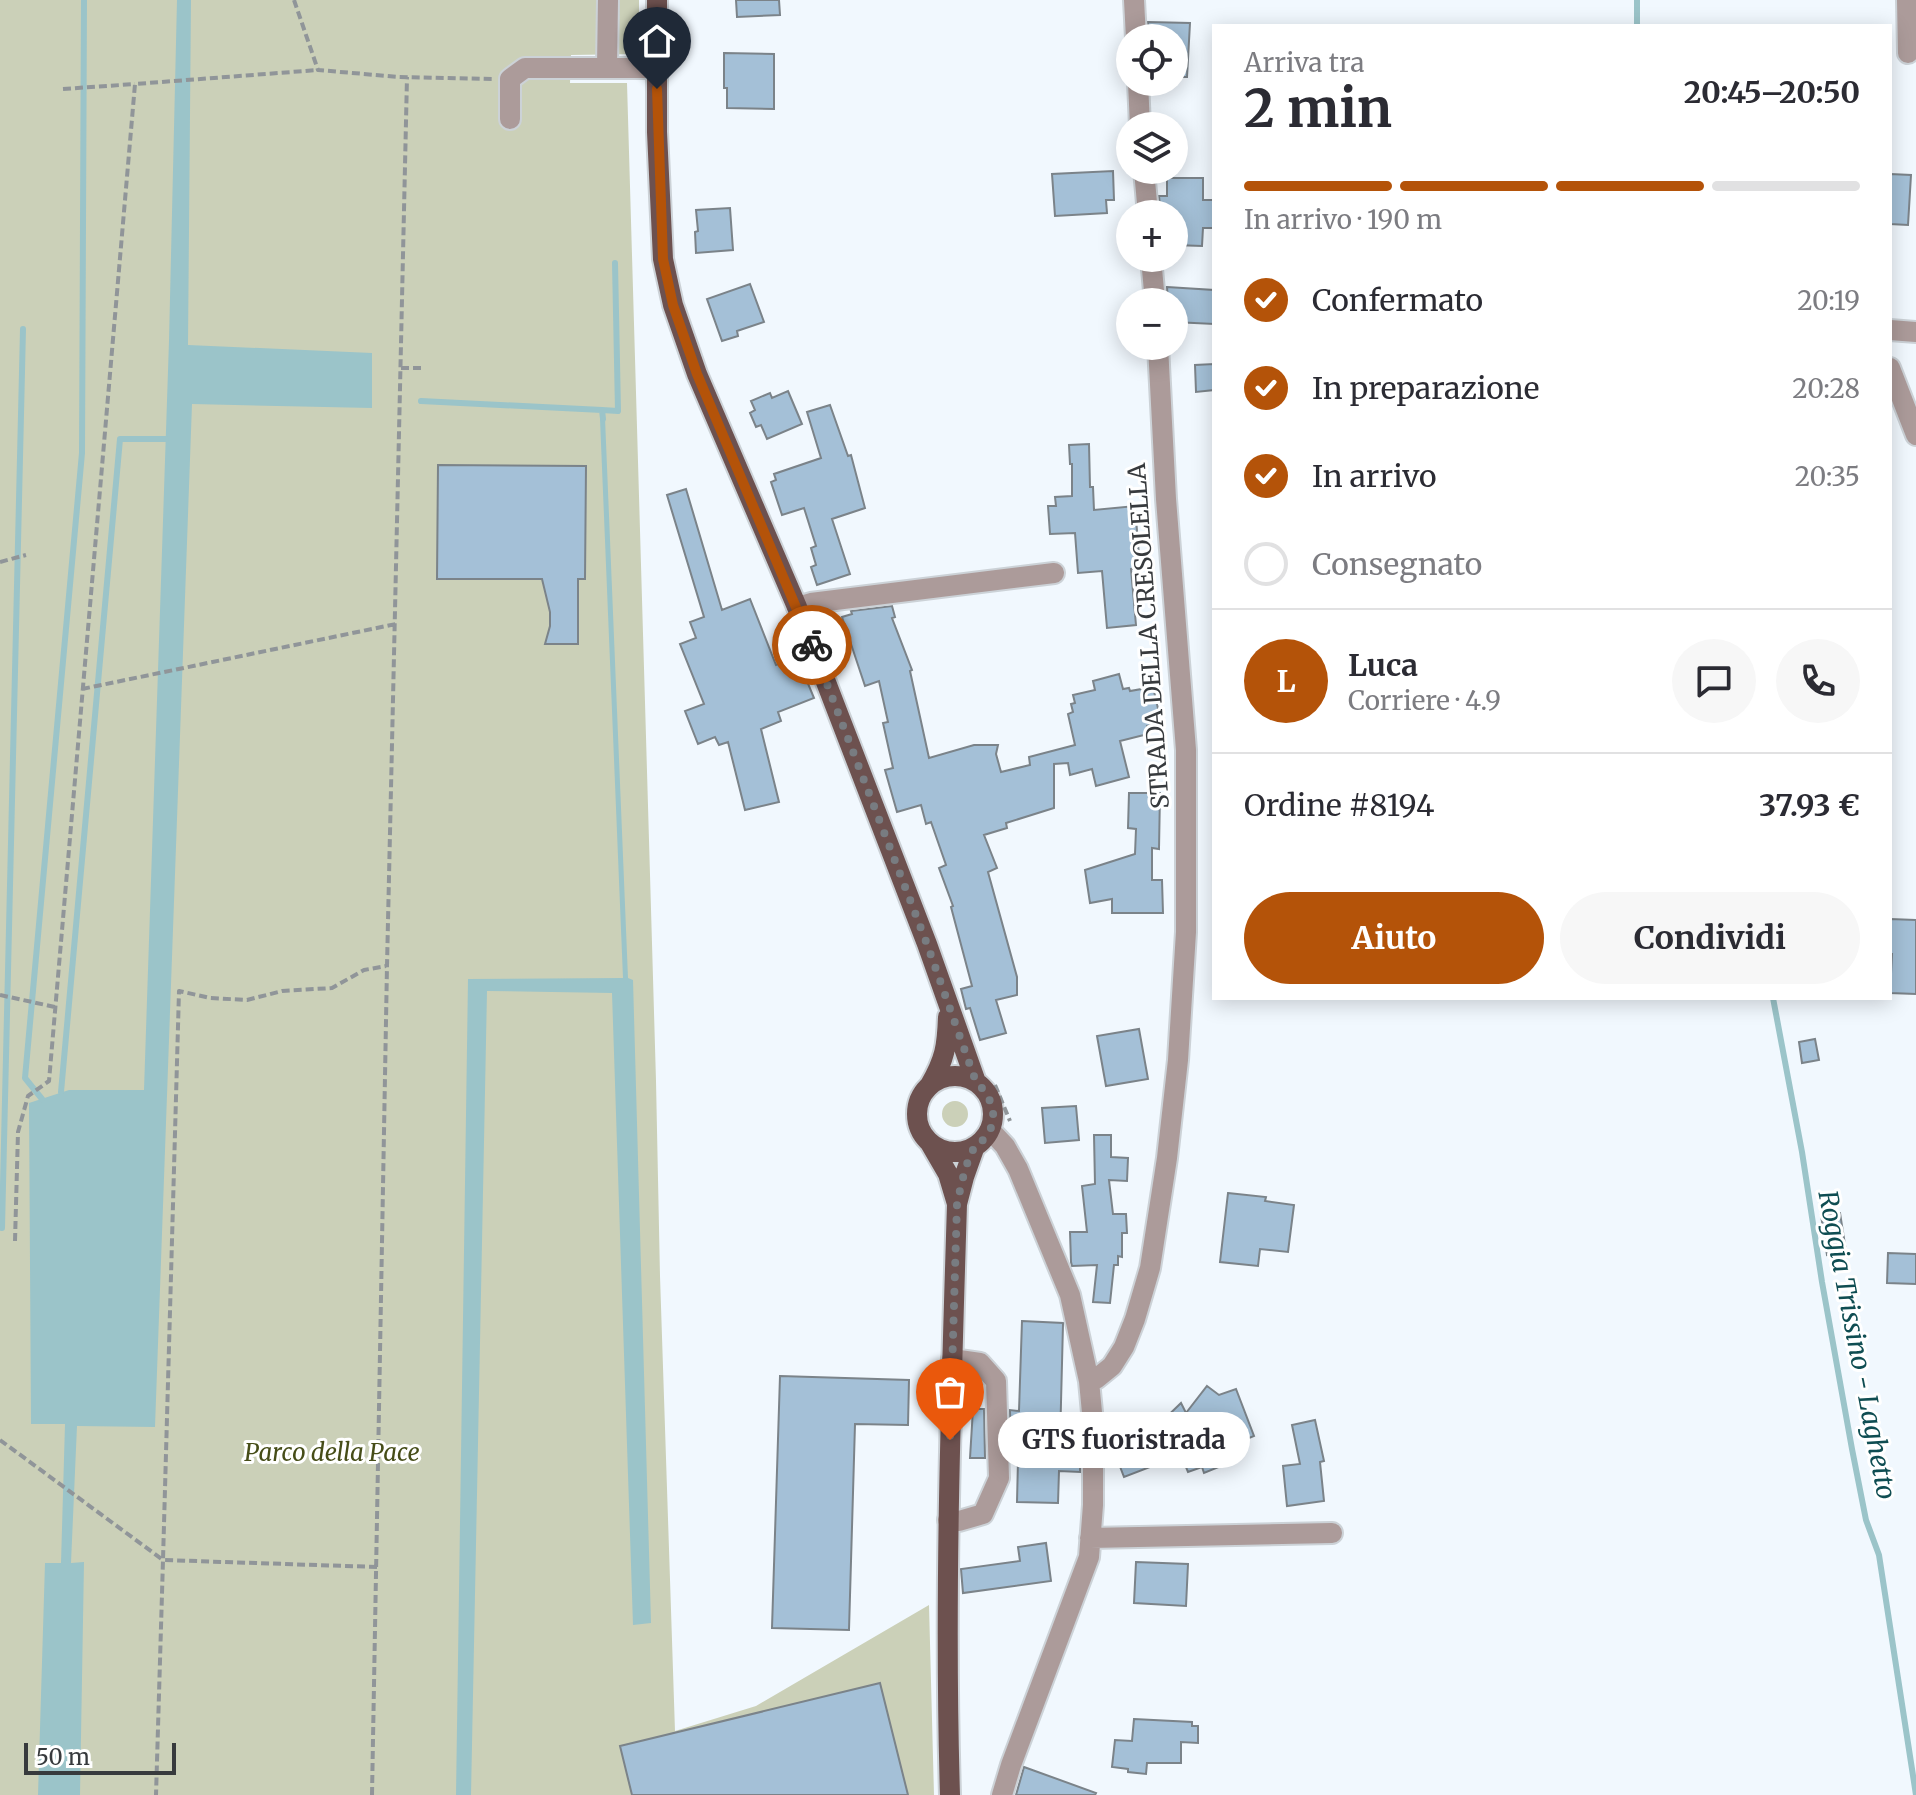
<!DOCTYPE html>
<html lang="it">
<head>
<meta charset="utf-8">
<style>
	:root { --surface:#fff; --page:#f7f7f7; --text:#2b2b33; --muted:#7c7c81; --line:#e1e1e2; --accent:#b45309 }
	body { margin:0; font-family:Merriweather,serif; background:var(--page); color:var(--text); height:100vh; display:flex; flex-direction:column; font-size:30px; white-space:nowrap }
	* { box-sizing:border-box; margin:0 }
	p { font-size:26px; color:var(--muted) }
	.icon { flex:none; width:44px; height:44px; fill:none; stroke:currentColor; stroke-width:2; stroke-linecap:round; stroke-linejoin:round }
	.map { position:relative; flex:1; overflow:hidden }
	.panel { position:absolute; left:1212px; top:24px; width:680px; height:976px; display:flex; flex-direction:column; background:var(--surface); border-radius:0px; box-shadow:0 4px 20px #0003 }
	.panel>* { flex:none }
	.controls { position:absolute; left:1116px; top:24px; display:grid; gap:16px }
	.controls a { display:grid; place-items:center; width:72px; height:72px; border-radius:50%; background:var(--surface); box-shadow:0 4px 20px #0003; font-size:40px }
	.scale { position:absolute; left:24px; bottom:20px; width:152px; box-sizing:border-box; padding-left:8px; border:4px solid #373a3d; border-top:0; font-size:22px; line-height:28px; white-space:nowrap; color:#373a3d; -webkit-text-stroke:6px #fff; paint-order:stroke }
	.pin { position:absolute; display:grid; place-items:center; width:68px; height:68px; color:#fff; margin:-82px -34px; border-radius:50% 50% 50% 0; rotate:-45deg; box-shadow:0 0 8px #0007 }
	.pin .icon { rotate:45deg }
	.courier { position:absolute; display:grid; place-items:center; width:80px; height:80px; margin:-40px; border:6px solid #b45309; border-radius:50%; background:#fff; color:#222; box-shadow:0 2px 10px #0007 }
	.bubble { position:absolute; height:56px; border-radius:28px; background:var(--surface); box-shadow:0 4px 20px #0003; font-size:26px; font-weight:700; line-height:56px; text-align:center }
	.overview em { font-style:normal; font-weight:700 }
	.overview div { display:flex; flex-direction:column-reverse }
	.overview { display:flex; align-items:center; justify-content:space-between; height:136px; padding:0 32px }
	h1 { font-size:52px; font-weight:700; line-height:60px }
	.bar { display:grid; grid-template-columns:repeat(4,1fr); gap:12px 8px; align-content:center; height:96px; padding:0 32px }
	.bar i { height:10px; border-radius:6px; background:var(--line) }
	.bar .on { background:var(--accent) }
	.bar p { grid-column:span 4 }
	.line { display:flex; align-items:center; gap:20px; padding:0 32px; border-top:2px solid var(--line) }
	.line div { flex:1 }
	.round { display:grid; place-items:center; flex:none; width:84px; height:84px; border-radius:42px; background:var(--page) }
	ol { padding:0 32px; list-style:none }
	li { display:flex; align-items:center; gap:24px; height:88px }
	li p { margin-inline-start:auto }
	li .icon { padding:8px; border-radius:50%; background:var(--accent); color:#fff; stroke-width:4 }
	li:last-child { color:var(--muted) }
	li i { width:44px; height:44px; border:4px solid var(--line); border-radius:50% }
	.action { display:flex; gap:16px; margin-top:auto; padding:16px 32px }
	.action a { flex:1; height:92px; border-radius:48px; background:var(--accent); color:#fff; font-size:32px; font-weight:700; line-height:92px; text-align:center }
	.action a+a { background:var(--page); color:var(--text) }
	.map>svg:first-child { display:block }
	.green { fill:#cbd0b8 }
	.water { fill:#9bc4c9 }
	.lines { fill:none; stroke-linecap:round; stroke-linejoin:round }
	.stream { stroke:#9bc4c9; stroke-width:6 }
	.building { fill:#a4c0d7; stroke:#7b8389; stroke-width:2 }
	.minor-casing { stroke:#ccd2d7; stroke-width:24 }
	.major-casing { stroke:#ccd2d7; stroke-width:24 }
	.path { stroke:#909599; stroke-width:4; stroke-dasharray:8 4; stroke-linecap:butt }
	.minor { stroke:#ac9b9a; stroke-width:20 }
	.major { stroke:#6d514f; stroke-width:20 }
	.done { stroke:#787c81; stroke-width:8; stroke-dasharray:0 14.4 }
	.route { stroke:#b45309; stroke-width:10 }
	.labels { text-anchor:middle; stroke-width:6; stroke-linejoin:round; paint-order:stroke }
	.street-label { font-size:24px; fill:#373a3d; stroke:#fff }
	.park-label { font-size:24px; font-style:italic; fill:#464d18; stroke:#fff }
	.water-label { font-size:26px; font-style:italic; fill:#0f4d52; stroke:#fff }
</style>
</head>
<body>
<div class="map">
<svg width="1916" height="1795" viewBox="0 0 1916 1795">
	<rect width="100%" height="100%" fill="#f1f8fe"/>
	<path class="green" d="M0 0H639V54L571 55 570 83H627L656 1081 660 1276 675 1731 756 1706 929 1605 934 1795H0Z
		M942 1114a13 13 0 1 1 26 0a13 13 0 1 1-26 0Z"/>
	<path class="water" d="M177 0H191L188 345 372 353V408L192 404 155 1427 77 1426 71 1563 84 1562 80 1795H38L45 1563H61L65 1424H31L29 1103 69 1090H144L169 341Z
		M605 418 628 978 633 980 651 1623 633 1625 612 993 487 991 471 1795H456L468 979 623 978 600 419Z"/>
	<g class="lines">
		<path class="stream" d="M1637 0V26
			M421 401 602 410
			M603 419 602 410 618 411 615 263
			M1773 998 1802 1152 1822 1282 1852 1449 1866 1520 1879 1555 1916 1795
			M61 1092 120 439H166
			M42 1099 25 1078 82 453 84 0
			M2 1228 23 329"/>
	</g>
	<path class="building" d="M736 0H779L780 15 737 17Z
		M1148 22 1190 23 1187 77H1174V38H1149Z
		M724 53 774 54V109L727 108V88H724Z
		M1113 171 1114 200H1106L1107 213 1055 216 1052 174Z
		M1890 174 1911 175 1908 225 1890 224Z
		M1167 178H1203V200H1214V228H1203L1202 246 1174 245V214H1161L1159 196H1167Z
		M730 208 733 250 696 253 695 232 698 231 696 210Z
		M750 284 764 322 737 331 738 336 722 341 707 299Z
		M1167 287 1214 290V324L1174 322V302H1168Z
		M1214 364V390L1196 392 1195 365Z
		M788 391 802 424 767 439 761 425 756 427 750 413 755 410 751 401 770 393 772 398Z
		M830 405 848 456 851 455 865 508 832 519 850 574 817 585 811 567 816 565 811 548 816 546 804 508 782 515 771 482 776 480 774 474 821 458 807 412Z
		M1089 444 1090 487H1093L1094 510 1135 506 1140 568 1131 569 1136 625 1107 628 1102 571 1078 573 1075 533 1050 534 1048 506H1056L1055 497 1072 496V464H1070L1069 445Z
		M438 465 586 466 585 579H578V644H545L550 626V612L542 579H437Z
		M686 489 722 610 750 599 776 665 797 657 814 698 778 712 781 721 761 729 779 802 745 810 728 742 719 745 715 737 698 744 685 711 704 704 680 644 696 638 690 622 704 617 667 495Z
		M892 606 895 617 892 618 912 670 910 671 929 758 974 745H998L996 754 1001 772 1030 765 1029 757 1075 745 1068 714 1073 712 1071 704 1075 703 1073 695 1095 690 1093 681 1119 674 1123 689 1129 688 1130 691 1153 687 1160 717 1150 720 1151 725 1147 726 1148 734 1120 741 1129 777 1096 786 1092 769 1070 775 1068 763 1054 764V808L1006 823 1007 828 984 835 997 868 988 872 1017 977V995L996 1000 1006 1033 980 1040 970 1008 966 1009 961 989 972 986 951 907 953 906 939 868 946 865 931 822 926 824 921 805 897 812 885 770 893 768 883 723 888 722 879 681 865 686 842 617 852 614 851 611Z
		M1129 793H1160L1159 849 1152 848V880H1162L1163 913H1112V899L1090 903 1085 870 1135 854 1136 829 1128 828Z
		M1890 919 1916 920V994L1890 993 1892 954H1890Z
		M1139 1029 1148 1079 1106 1086 1097 1036Z
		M1815 1039 1819 1060 1802 1063 1799 1042Z
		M1076 1106 1079 1140 1045 1143 1042 1108Z
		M1094 1135H1111V1157L1128 1158 1127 1181 1109 1180 1113 1214H1126L1127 1233H1122V1257L1118 1256V1265H1114L1110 1303 1093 1302 1097 1265 1072 1266 1071 1262 1070 1232H1087L1082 1186 1095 1184Z
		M1228 1193 1266 1197 1265 1201 1294 1205 1288 1252 1260 1249 1258 1266 1220 1262Z
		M1840 1213 1846 1251 1827 1255 1821 1215Z
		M1888 1253 1916 1254V1284L1887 1283Z
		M1022 1321 1063 1323V1324L1060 1442H1080V1472L1059 1471 1058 1503 1017 1502 1018 1460H1011L1010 1410 1019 1411Z
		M780 1376 909 1380 908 1425 855 1424 849 1630 772 1628Z
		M1207 1386 1219 1395 1236 1389 1254 1436 1225 1448 1231 1462 1204 1473 1202 1467 1188 1472 1181 1455 1124 1477 1116 1456 1156 1439 1154 1429 1181 1403 1186 1413Z
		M973 1409H984L985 1458H970Z
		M1315 1420 1324 1461 1320 1462 1324 1501 1287 1506 1283 1466 1300 1464 1292 1425Z
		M1046 1543 1051 1581 963 1593 961 1569 1020 1561 1018 1547Z
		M1136 1562 1188 1564 1186 1606 1134 1603Z
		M880 1683 908 1795H632L620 1746Z
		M1134 1719 1192 1722V1726H1198V1743L1181 1742V1763H1147L1146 1774 1128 1772V1769L1112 1767 1115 1740 1132 1741Z
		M1024 1767 1096 1793 1095 1795H1016Z"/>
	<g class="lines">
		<defs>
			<path id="minor" d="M1134 0 1136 38
				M1907 0 1908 53
				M607 67 608 0
				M1138 82 1140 126
				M510 119V79L525 68H657
				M1144 170 1148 214
				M1151 258 1155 302
				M1890 330 1916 332
				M1890 368 1916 435
				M797 607 811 603 1054 573
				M990 1130 1005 1146 1018 1169 1070 1295 1089 1381 1093 1423V1505L1089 1557 1011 1765 1002 1795
				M1089 1381 1096 1379 1112 1366 1124 1347 1135 1319 1150 1268 1167 1158 1178 1060 1186 932V750L1166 499 1158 346
				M948 1520 959 1521 983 1514 999 1478 996 1381 980 1363 952 1359
				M1090 1538 1332 1533"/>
			<path id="major" d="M657 0V132L663 259 673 305 697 374 797 607 927 944 976 1082
				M917 1114a38 38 0 1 1 76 0a38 38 0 1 1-76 0Z
				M930 1085C945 1059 947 1046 948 1017
				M930 1143 948 1174 957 1204
				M950 1795C944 1598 951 1401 957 1204L964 1177 975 1146"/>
		</defs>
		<use href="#minor" class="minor-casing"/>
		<use href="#major" class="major-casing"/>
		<path class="path" d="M294 0 318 70 399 77 493 79
			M63 89 135 84
			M401 368H422
			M0 562 26 555
			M82 689 396 624
			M0 995 55 1007
			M995 1085 1010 1121
			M15 1241 18 1132 28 1096 49 1081 135 84 318 70
			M0 1440 163 1560 156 1795
			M377 1567 163 1560 179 991 210 998 247 1000 282 991 332 988 364 970 386 966
			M372 1795 387 966 407 77"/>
		<use href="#minor" class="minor"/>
		<use href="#major" class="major"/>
	</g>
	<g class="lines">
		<path class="done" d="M812 645 927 944 976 1082C992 1096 1001 1120 984 1139 979 1144 978 1142 974 1148 965 1164 961 1186 957 1204L950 1440"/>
		<path class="route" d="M657 89 663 259 673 305 697 374 812 645"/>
	</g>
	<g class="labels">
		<g class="street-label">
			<text transform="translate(1149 636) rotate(-94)" y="8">STRADA DELLA CRESOLELLA</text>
		</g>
		<g class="park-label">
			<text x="332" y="1461">Parco della Pace</text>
		</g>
		<g class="water-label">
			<text transform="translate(1857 1345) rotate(79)" y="9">Roggia Trissino - Laghetto</text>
		</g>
	</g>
</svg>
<div class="controls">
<a><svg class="icon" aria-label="locate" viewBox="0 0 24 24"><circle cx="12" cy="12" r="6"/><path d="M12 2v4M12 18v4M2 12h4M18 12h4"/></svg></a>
<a><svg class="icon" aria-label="layers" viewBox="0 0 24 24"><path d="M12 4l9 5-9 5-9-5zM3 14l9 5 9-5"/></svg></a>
<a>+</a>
<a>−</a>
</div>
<div class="scale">50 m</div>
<div class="pin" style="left:950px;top:1440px;background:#ea580c"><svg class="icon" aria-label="bag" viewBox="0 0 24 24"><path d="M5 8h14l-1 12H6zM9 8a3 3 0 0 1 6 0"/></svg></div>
<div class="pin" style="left:657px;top:89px;background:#1f2937"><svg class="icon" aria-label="home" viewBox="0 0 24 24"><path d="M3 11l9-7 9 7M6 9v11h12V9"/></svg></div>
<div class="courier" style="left:812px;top:645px"><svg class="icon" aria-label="bike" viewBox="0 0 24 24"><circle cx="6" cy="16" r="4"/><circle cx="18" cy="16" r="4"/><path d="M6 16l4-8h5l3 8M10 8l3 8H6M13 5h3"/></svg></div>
<div class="bubble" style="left:998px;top:1412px;width:252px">GTS fuoristrada</div>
<section class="panel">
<div class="overview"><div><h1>2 min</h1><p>Arriva tra</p></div><em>20:45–20:50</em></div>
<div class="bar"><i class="on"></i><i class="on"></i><i class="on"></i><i></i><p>In arrivo · 190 m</p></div>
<ol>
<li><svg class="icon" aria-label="check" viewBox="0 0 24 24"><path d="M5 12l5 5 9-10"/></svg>Confermato<p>20:19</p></li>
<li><svg class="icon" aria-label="check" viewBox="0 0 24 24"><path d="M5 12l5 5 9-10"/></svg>In preparazione<p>20:28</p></li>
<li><svg class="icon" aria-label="check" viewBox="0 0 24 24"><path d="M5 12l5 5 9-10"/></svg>In arrivo<p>20:35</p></li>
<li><i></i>Consegnato</li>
</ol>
<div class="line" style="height:144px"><b class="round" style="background:var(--accent);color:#fff">L</b><div><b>Luca</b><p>Corriere · 4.9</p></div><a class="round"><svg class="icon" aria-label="chat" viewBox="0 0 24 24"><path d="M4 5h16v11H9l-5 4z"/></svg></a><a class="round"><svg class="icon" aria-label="phone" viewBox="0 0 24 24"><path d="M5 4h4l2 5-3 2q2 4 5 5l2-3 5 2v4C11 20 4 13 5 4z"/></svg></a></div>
<div class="line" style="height:104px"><div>Ordine #8194</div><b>37.93 €</b></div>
<div class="action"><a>Aiuto</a><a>Condividi</a></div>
</section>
</div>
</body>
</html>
